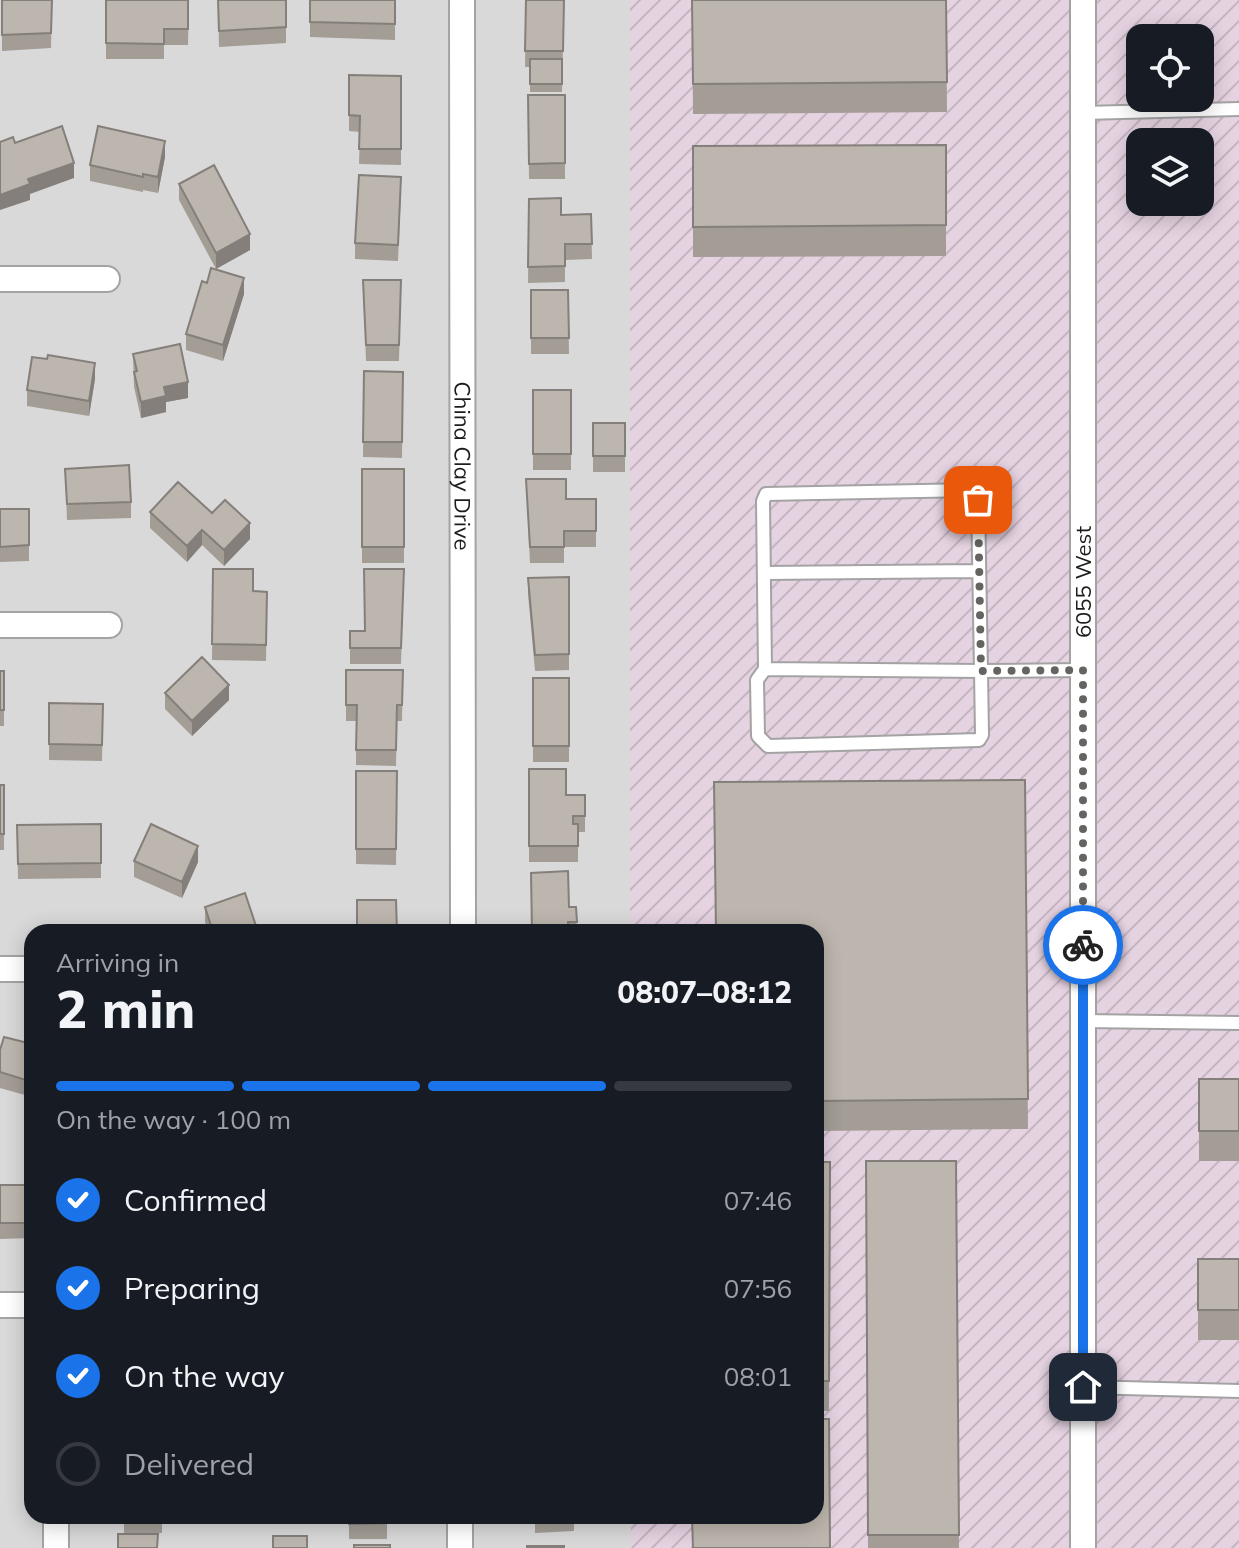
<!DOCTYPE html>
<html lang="en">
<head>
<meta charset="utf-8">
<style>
	:root { --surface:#171b24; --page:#20242c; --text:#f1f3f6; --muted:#9ea1a6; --line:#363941; --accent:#1a73e8 }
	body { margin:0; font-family:Mulish,sans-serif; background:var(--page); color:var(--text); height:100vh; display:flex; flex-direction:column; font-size:30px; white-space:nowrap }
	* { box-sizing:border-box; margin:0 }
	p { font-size:26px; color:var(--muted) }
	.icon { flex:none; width:44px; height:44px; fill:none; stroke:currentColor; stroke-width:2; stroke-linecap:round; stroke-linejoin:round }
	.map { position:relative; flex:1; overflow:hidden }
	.side { position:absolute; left:24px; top:924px; width:800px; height:600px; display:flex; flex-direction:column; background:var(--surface); border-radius:24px; box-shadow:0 4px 20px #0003 }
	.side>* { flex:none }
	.controls { position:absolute; left:1126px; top:24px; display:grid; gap:16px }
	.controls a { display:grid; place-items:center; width:88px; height:88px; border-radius:16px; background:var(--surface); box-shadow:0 4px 20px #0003; font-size:40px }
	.pin { position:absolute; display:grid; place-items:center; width:68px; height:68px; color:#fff; margin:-34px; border-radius:16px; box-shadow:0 4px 12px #0006 }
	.courier { position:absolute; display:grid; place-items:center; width:80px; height:80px; margin:-40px; border:6px solid #1a73e8; border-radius:50%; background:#fff; color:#222; box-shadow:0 2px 10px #0007 }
	.summary em { font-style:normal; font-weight:800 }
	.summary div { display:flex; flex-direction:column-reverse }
	.summary { display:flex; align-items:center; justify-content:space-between; height:136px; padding:0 32px }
	h1 { font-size:52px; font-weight:800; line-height:60px }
	.bar { display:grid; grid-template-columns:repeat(4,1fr); gap:12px 8px; align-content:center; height:96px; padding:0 32px }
	.bar i { height:10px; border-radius:6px; background:var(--line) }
	.bar .active { background:var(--accent) }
	.bar p { grid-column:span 4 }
	ol { padding:0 32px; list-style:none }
	li { display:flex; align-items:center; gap:24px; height:88px }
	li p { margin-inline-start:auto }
	li .icon { padding:8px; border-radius:50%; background:var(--accent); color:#fff; stroke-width:4 }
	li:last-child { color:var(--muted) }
	li i { width:44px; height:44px; border:4px solid var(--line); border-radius:50% }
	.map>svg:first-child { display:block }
	.residential { fill:#dad9d9 }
	.industrial { fill:url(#industrial-furrows); fill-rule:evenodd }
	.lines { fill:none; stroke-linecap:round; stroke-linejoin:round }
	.service-casing { stroke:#a3a3a3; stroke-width:16 }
	.minor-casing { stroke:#a3a3a3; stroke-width:28 }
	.service { stroke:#fff; stroke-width:12 }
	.minor { stroke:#fff; stroke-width:24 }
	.wall { fill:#a39d96 }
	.shaded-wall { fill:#847f7a }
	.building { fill:#bdb6ae; stroke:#847f7a; stroke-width:2 }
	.done { stroke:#656461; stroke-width:8; stroke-dasharray:0 14.4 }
	.route { stroke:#1a73e8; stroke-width:10 }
	.labels { text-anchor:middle; stroke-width:6; stroke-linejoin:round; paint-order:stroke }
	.street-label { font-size:22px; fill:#1c1c1c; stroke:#fff }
</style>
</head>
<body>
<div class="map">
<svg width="1239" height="1548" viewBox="0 0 1239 1548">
	<defs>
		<pattern id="industrial-furrows" width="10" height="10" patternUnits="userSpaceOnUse" patternTransform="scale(2)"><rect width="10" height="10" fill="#e6d3e2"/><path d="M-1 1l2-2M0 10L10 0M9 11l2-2" fill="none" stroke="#c5b5c1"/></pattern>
	</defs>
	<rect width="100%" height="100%" fill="#edeae1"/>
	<path class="residential" d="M0 0H630V932H32V1516H631V1548H0Z"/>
	<path class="industrial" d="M630 0H1239V1548H631V1516H816V932H630ZM1140 38H1200V98H1140ZM1140 142H1200V202H1140Z"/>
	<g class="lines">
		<defs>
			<path id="service" d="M1083 113 1239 109
				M764 573 979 571
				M765 669 981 671 982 735 979 740 768 746 758 736 757 680 765 669 763 501 766 494 972 490 978 500 981 671 1083 670
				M1083 1021 1239 1023
				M1083 1387 1239 1391"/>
			<g id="minor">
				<path id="s1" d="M462 0 463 932"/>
				<path d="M0 279H107"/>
				<path d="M0 625H109"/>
				<path d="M0 969H32"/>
				<path d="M0 1305H32"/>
				<path d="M56 1516V1548"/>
				<path d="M460 1516V1548"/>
				<path d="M1083 1548V0"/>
			</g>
		</defs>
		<use href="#service" class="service-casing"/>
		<use href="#minor" class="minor-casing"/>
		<use href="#service" class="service"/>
		<use href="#minor" class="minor"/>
	</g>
	<path class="wall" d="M2 0H52L51 48 2 51Z
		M106 0H189L188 45H164V59H106Z
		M218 0H286V43L219 47Z
		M310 0H395V40L310 37Z
		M526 0H564L562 92H530V67H525Z
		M692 0H946L947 112 693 114Z
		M349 75 401 76V165L359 164 360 132 349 131Z
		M528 95H565V179H529Z
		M946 145V256L693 257V146Z
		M165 157 158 193 143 190V192L90 181V165Z
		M179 184 250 250 216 269 179 200Z
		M401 192 398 261 355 259V243Z
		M529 199 561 215 591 214 592 259 565 260V282L528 283Z
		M363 280H401L399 361H366Z
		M207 283 244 294 223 361 186 350V334Z
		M531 290H568L569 354H531Z
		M133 354 188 398 166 402V412L141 418 134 387Z
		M364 371 403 372 402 458 363 457Z
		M95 379 89 416 27 406V390Z
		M533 390H571V470H533Z
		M593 423H625V472H593Z
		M65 469 131 502V518L67 520Z
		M362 469H404V563H362Z
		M526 479 566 499H596V547H564V563H530Z
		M0 509H29V561L0 562Z
		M150 512 212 513 250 539 224 566 202 545 187 562 150 528Z
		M213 569 253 591 267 592 266 661 212 660Z
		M404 569 401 664H350V631H365Z
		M569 577V670L535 671 528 594V578Z
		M346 670H403L402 721H397L396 766 356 765V721H346Z
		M0 671H4V726H0Z
		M533 678H569V762H533Z
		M165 693 229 700 192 736 165 709Z
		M49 703 103 704 102 761 49 760Z
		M529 769 566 795H585V832H578V862H529Z
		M397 771 396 865 356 864V849Z
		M1025 780 1028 1129 816 1131V932Z
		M0 785H4V850H0Z
		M101 824V878L18 879 17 825Z
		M134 861 198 862 182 898 134 877Z
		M205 907 258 932H208L205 922Z
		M569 907H576L577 932H532Z
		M32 1044V1097L0 1088V1050Z
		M1199 1079H1239V1161H1199Z
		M866 1161H956L959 1548H868Z
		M816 1162H830L829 1411H816Z
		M0 1185H32V1238L0 1239Z
		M1198 1259H1239V1340H1198Z
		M124 1516H162V1533H124Z
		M349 1516H387V1539H349Z
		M535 1516H574V1531L535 1533Z"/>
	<path class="shaded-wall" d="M165 141V157L158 193V177Z
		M74 163V178L30 194V200L0 210V195L28 179Z
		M250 234V250L216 269V253Z
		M244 278V294L223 361V345Z
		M95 363V379L89 416V401Z
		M188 382V398L166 402V412L141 418V402L164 387Z
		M250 523V539L224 566V550Z
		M202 530V545L187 562V546Z
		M229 685V700L192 736V721Z
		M198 846V862L182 898V882Z"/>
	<path class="building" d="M2 0H52L51 33 2 35Z
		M106 0H188V29H164V44L106 43Z
		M218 0H286V27L219 31Z
		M310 0H395V24L310 22Z
		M526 0H564L563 51H525Z
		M692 0H946L947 82 693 84Z
		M530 59H562V84H530Z
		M349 75 401 76V149H359L360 116 349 115Z
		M528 95H565V163L529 164Z
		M62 126 74 163 28 179 30 184 0 195V142L13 137 15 143Z
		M98 126 165 141 158 177 143 174V177L90 165Z
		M946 145V225L693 227V146Z
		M214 165 250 234 216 253 179 184Z
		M359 175 401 177 398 245 355 243Z
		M561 198V215L591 214 592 244H565V266L528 267 529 199Z
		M211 268 244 278 223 345 186 334 202 281 207 283Z
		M363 280H401L399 345H366Z
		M531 290H568L569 338H531Z
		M180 344 188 382 164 387 166 396 141 402 134 372 137 371 133 354Z
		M48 355 95 363 89 401 27 390 32 357 47 359Z
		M364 371 403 372 402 442H363Z
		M533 390H571V454H533Z
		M593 423H625V456H593Z
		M129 465 131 502 67 504 65 469Z
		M362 469H404V547H362Z
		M526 479H566V499H596V531H564V547H530Z
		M178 482 212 513 225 500 250 523 224 550 202 530 187 546 150 512Z
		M0 509H29V545L0 547Z
		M213 569H253V591L267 592 266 645 212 644Z
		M364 569H404L401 648H350V631H365Z
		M569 577V654L535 655 528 578Z
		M202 657 229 685 192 721 165 693Z
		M346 670H403L402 705H397L396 750H356L357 705H346Z
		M0 671H4V710H0Z
		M533 678H569V746H533Z
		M49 703 103 704 102 745 49 744Z
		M529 769H566V795H585V816H573V824H578V846H529Z
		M356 771H397L396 849H356Z
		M1025 780 1028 1099 816 1101V932H716L714 782Z
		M0 785H4V834H0Z
		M101 824V863L18 864 17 825Z
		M151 824 198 846 182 882 134 861Z
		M568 871 569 907H576L577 922H568V932H532L531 873Z
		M245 893 258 932H213L205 907Z
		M357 900H396L397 932H357Z
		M4 1037 32 1044V1082L0 1072V1050Z
		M1199 1079H1239V1131H1199Z
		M866 1161H956L959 1535H868Z
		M816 1162H830L829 1381H816Z
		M0 1185H32V1223H0Z
		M1198 1259H1239V1310H1198Z
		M816 1419H829L830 1548H693L692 1516H816Z
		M124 1516H162V1517H124Z
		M349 1516H387V1523L349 1524Z
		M118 1534H158L157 1548H118Z
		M273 1536H307V1548H273Z
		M354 1545H390V1548H354Z
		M527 1546H564V1548H527Z"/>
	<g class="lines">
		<path class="done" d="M978 500 981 671 1083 670V945"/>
		<path class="route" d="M1083 1387V945"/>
	</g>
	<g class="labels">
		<g class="street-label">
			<text dy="8" stroke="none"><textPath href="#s1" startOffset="466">China Clay Drive</textPath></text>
			<text transform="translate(1083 582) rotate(-90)" y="8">6055 West</text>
		</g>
	</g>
</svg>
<div class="controls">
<a><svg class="icon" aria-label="locate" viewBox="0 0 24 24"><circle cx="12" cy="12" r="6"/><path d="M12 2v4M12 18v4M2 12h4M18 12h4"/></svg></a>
<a><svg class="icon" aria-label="layers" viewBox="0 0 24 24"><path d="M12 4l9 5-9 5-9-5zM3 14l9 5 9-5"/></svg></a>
</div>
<div class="pin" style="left:978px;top:500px;background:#ea580c"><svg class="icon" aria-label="bag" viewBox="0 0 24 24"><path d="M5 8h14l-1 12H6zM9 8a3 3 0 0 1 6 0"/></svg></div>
<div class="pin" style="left:1083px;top:1387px;background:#1f2937"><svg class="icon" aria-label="home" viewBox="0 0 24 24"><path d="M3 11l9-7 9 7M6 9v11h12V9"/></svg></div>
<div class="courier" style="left:1083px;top:945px"><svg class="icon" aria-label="bike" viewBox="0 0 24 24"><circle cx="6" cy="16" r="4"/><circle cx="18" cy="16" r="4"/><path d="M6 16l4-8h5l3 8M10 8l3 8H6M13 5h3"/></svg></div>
<section class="side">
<div class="summary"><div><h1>2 min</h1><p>Arriving in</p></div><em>08:07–08:12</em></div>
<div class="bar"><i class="active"></i><i class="active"></i><i class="active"></i><i></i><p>On the way · 100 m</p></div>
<ol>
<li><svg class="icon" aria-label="check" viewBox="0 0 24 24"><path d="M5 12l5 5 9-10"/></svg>Confirmed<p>07:46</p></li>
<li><svg class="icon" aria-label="check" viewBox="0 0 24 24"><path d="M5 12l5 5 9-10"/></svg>Preparing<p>07:56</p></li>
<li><svg class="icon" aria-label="check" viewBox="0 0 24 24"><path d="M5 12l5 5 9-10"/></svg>On the way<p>08:01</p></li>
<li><i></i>Delivered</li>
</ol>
</section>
</div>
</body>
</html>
